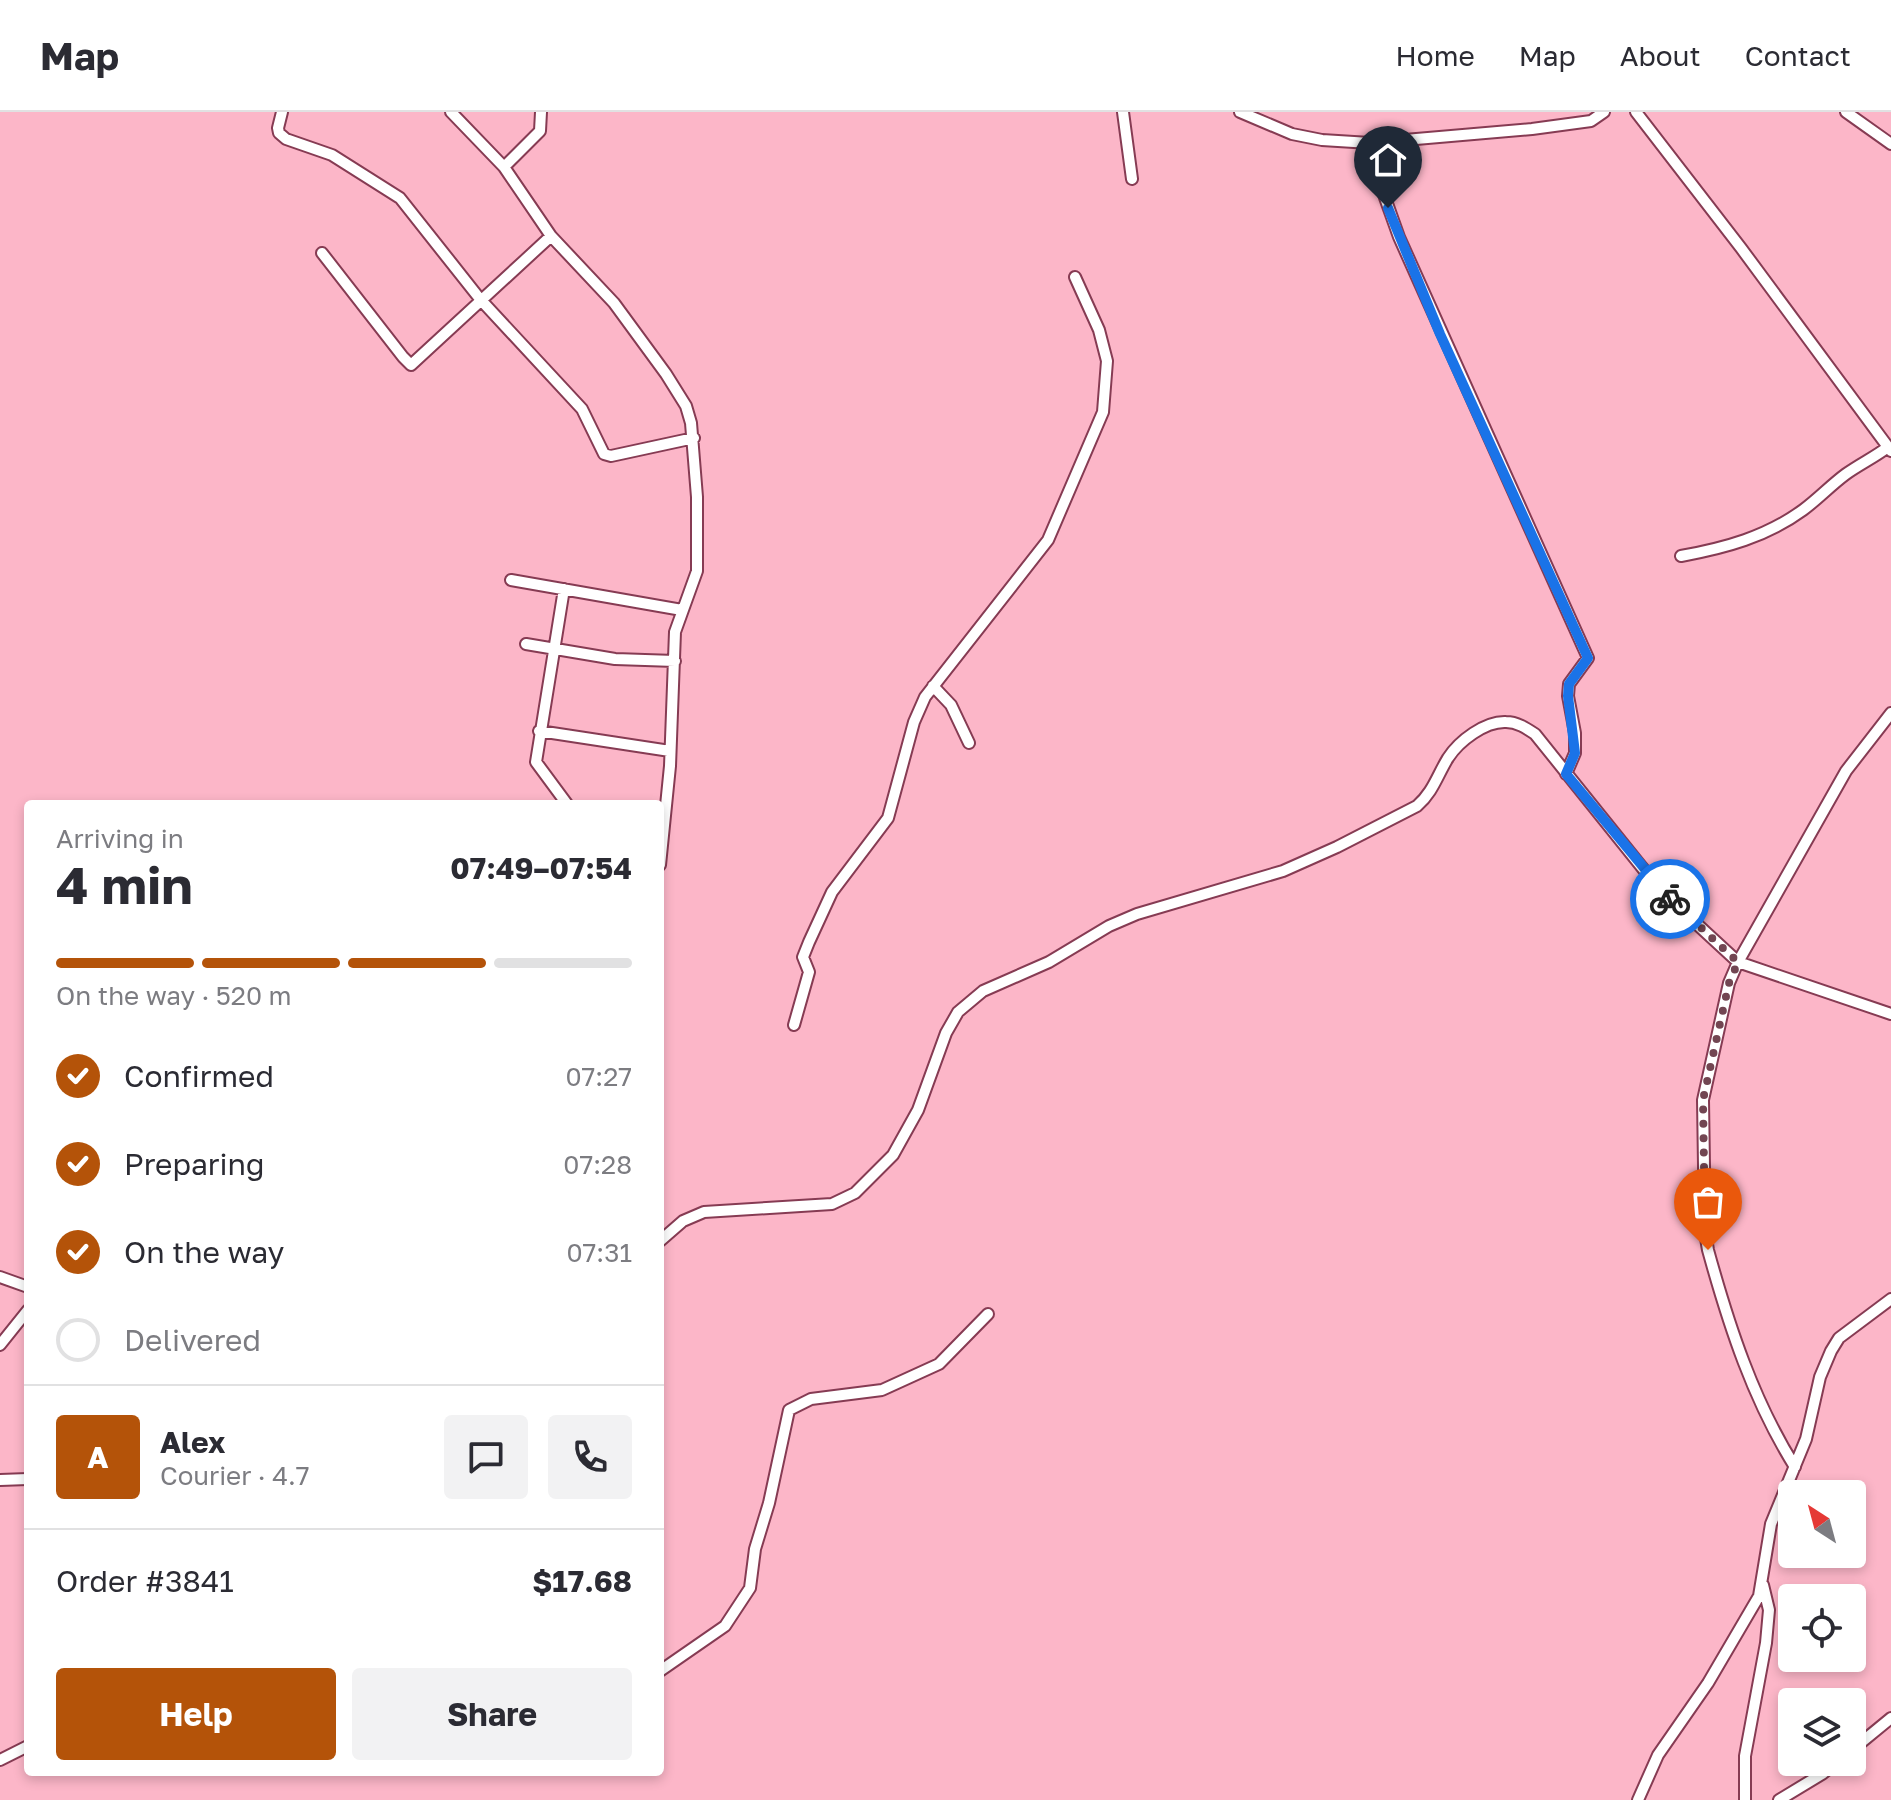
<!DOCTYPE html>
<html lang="en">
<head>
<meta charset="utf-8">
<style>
	:root { --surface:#fff; --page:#f2f2f3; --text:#2b2b33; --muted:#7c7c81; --line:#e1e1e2; --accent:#b45309 }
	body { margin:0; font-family:"Golos Text",sans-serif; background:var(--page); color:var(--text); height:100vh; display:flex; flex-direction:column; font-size:30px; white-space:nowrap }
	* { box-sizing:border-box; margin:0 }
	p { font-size:26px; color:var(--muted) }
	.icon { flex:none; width:44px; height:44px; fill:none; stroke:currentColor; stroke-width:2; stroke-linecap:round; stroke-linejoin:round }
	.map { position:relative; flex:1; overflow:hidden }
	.drawer { position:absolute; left:24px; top:688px; width:640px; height:976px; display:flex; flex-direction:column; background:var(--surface); border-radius:8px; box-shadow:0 4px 12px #0003 }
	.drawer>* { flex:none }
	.needle { width:52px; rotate:324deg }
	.controls { position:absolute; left:1778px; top:1368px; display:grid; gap:16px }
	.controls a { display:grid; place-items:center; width:88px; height:88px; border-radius:8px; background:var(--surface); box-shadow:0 4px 12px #0003; font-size:40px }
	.pin { position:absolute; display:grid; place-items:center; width:68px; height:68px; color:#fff; margin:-82px -34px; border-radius:50% 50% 50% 0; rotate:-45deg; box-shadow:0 0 8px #0007 }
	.pin .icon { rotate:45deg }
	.courier { position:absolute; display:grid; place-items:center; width:80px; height:80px; margin:-40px; border:6px solid #1a73e8; border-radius:50%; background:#fff; color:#222; box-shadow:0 2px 10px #0007 }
	.summary em { font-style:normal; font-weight:700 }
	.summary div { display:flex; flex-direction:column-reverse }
	.summary { display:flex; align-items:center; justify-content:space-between; height:136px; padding:0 32px }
	h1 { font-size:52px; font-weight:700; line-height:60px }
	.bar { display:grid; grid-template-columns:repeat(4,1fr); gap:12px 8px; align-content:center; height:96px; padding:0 32px }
	.bar i { height:10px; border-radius:6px; background:var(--line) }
	.bar .selected { background:var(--accent) }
	.bar p { grid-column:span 4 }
	.line { display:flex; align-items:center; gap:20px; padding:0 32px; border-top:2px solid var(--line) }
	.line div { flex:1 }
	.round { display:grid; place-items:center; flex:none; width:84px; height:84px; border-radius:8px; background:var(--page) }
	ol { padding:0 32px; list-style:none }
	li { display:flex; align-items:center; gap:24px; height:88px }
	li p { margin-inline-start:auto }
	li .icon { padding:8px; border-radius:50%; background:var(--accent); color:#fff; stroke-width:4 }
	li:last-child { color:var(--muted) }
	li i { width:44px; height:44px; border:4px solid var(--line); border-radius:50% }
	.action { display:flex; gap:16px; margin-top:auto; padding:16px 32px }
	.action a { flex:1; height:92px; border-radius:8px; background:var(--accent); color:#fff; font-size:32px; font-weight:700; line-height:92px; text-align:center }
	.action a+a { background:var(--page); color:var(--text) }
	header { display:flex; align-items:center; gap:48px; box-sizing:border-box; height:112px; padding:0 40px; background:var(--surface); border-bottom:2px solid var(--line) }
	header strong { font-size:38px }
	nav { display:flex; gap:44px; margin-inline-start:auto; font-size:28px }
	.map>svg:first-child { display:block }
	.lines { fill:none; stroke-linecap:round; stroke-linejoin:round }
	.minor-casing { stroke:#863b53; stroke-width:14 }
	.minor { stroke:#fff; stroke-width:10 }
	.done { stroke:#724652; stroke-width:8; stroke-dasharray:0 14.4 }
	.route { stroke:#1a73e8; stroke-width:10 }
</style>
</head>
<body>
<header>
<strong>Map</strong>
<nav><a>Home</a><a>Map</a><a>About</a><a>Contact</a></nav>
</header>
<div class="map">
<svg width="1891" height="1688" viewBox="0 0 1891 1688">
	<rect width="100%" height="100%" fill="#fcb6c8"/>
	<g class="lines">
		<defs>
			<path id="minor" d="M282 0 278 16 279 21 286 27 332 43 400 86 480 187 582 297 604 342 611 344 694 326
				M451 0 504 55
				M541 0 540 19 504 55 551 124 614 191 666 262 686 294 691 311 697 385V459L675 520 670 654 660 753
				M1123 0 1132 67
				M1240 0 1292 22 1322 28 1370 31 1532 17 1591 9 1604 0
				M1636 0 1741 136 1891 339
				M1846 0 1891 32
				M1370 31 1378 66 1399 125 1588 546 1569 572 1568 584 1575 621V641L1566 662
				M322 141 403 245 411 253 551 124
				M1681 444C1725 436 1766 425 1803 398 1818 387 1831 373 1846 362 1860 352 1875 345 1888 335
				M511 468 682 498
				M564 477 536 650 567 692
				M526 532 615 547 675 549
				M933 574 951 593 969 631
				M539 619 670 639
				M794 913 809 860 803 845 809 830 832 780 888 706 914 610 925 585 1048 428 1103 300 1107 249 1099 218 1075 165
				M660 1129 683 1109 704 1100 832 1092 855 1081 893 1043 918 998 946 921 958 900 983 879 1049 850 1109 814 1137 802 1283 759 1337 735 1417 694C1433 680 1437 664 1448 646 1459 629 1485 609 1506 610 1517 610 1526 616 1535 622L1661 779 1738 850 1891 902
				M0 1165 28 1175
				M0 1233 28 1198
				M1795 1355C1753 1288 1729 1214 1708 1138L1705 1120 1703 988 1729 871 1738 850 1846 659 1891 601
				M0 1368 28 1367
				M660 1559 725 1514 750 1476 755 1437 769 1391 789 1298 811 1287 882 1278 939 1252 988 1202
				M1852 1638 1891 1606
				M0 1648 28 1634
				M1638 1688 1658 1643 1708 1571 1759 1484 1771 1412 1806 1327 1820 1265 1831 1239 1839 1226 1891 1187
				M1745 1688V1644L1766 1531 1769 1498 1763 1473
				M1779 1688 1822 1662 1837 1650"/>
		</defs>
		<use href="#minor" class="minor-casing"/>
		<use href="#minor" class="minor"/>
	</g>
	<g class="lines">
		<path class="done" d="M1670 787 1738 850 1729 871 1703 988 1705 1120 1708 1138"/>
		<path class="route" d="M1388 96 1440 222 1588 546 1569 572 1568 584 1575 641 1566 662 1670 787"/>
	</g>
</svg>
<div class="controls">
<a><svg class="needle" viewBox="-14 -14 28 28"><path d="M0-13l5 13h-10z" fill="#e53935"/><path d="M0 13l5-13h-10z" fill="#7c7c81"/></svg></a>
<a><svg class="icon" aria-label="locate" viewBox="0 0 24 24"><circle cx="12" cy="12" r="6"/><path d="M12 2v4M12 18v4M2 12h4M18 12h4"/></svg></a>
<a><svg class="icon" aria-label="layers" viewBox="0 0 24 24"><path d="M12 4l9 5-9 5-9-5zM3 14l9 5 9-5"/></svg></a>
</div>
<div class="pin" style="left:1708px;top:1138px;background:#ea580c"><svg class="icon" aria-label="bag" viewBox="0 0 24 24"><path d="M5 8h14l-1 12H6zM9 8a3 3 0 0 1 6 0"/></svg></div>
<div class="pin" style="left:1388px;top:96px;background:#1f2937"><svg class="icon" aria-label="home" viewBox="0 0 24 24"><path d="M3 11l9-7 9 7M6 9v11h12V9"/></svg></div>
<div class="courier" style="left:1670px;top:787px"><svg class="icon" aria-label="bike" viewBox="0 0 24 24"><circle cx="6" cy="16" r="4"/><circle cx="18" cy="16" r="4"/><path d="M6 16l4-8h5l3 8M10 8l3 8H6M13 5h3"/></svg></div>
<section class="drawer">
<div class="summary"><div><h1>4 min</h1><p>Arriving in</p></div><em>07:49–07:54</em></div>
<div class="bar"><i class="selected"></i><i class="selected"></i><i class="selected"></i><i></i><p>On the way · 520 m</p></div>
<ol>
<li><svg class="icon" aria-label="check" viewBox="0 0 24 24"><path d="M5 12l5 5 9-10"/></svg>Confirmed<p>07:27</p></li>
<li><svg class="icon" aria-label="check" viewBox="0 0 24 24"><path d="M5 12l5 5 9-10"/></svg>Preparing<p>07:28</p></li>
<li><svg class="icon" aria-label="check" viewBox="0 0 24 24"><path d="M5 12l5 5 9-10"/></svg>On the way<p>07:31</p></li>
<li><i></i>Delivered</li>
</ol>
<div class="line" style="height:144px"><b class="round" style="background:var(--accent);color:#fff">A</b><div><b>Alex</b><p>Courier · 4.7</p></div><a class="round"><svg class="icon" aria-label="chat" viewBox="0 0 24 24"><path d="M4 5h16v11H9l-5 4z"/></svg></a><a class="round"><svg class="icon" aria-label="phone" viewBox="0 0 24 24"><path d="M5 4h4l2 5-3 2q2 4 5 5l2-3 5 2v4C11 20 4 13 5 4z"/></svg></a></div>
<div class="line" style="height:104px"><div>Order #3841</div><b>$17.68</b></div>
<div class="action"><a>Help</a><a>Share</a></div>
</section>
</div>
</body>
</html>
